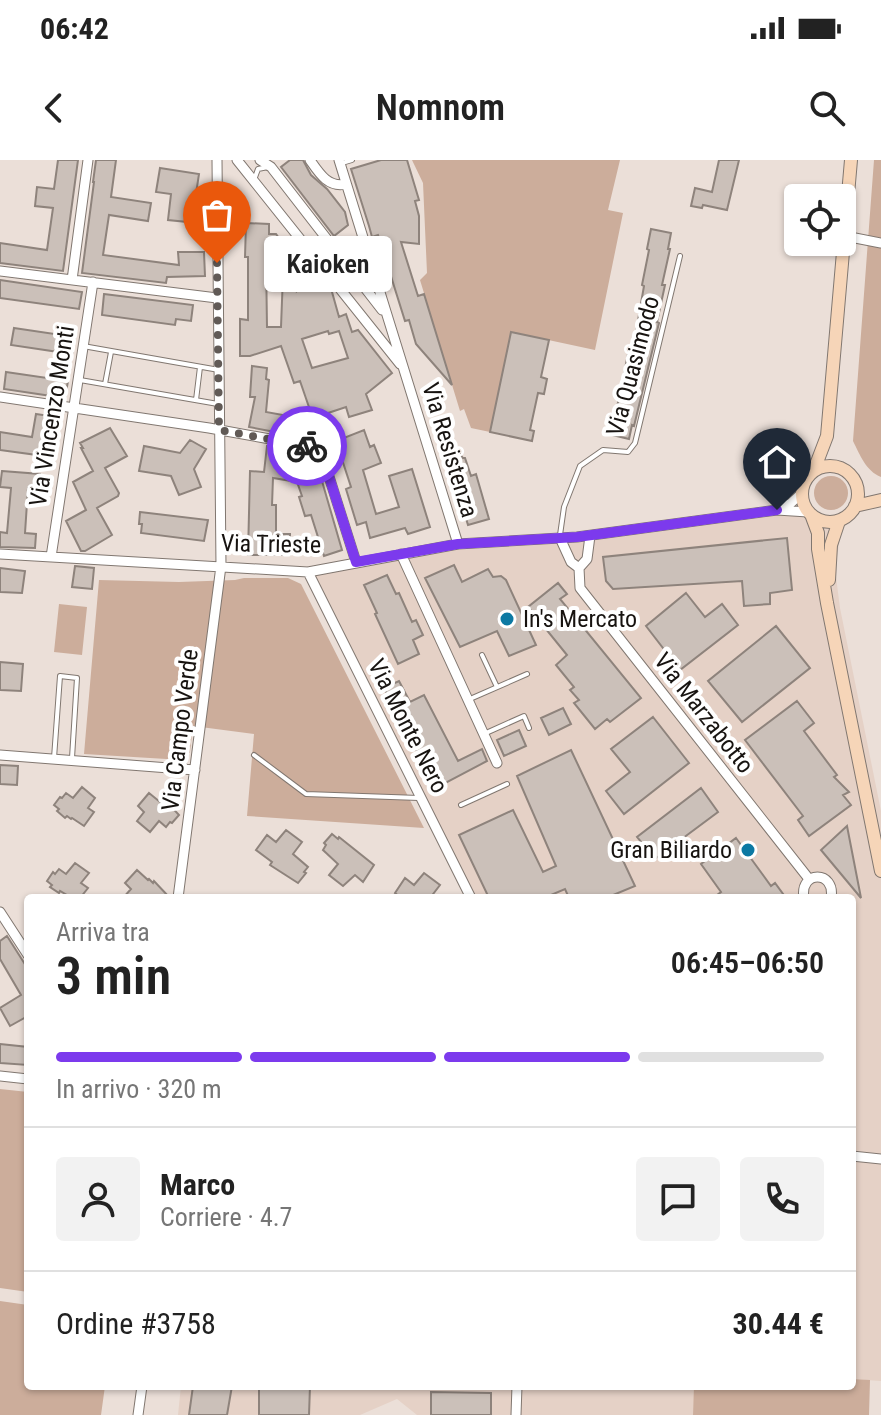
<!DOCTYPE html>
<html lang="it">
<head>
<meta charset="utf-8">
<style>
	:root { --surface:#fff; --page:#f2f2f2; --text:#222; --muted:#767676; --line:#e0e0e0; --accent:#7c3aed }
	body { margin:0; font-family:"Roboto Condensed",sans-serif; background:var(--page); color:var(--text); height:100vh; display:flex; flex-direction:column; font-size:30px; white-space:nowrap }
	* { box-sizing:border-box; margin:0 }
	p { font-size:26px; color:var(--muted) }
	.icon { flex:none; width:44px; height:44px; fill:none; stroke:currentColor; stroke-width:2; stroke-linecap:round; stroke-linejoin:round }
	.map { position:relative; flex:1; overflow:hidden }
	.drawer { position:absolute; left:24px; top:734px; width:832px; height:496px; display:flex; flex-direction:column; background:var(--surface); border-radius:8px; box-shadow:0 2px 6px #0004 }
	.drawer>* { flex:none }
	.tools { position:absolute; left:784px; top:24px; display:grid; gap:16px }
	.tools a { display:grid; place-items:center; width:72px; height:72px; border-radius:8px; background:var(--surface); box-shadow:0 2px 6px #0004; font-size:40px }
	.pin { position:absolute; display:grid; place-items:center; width:68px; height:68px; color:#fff; margin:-82px -34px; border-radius:50% 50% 50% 0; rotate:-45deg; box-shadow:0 0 8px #0007 }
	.pin .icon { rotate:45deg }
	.courier { position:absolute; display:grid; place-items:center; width:80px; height:80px; margin:-40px; border:6px solid #7c3aed; border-radius:50%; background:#fff; color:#222; box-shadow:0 2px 10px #0007 }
	.bubble { position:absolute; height:56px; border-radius:8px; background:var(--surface); box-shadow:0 2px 6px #0004; font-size:26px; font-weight:600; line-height:56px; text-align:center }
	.summary em { font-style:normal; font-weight:600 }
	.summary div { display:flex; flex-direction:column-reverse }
	.summary { display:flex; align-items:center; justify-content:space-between; height:136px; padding:0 32px }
	h1 { font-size:52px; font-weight:600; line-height:60px }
	.bar { display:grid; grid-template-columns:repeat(4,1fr); gap:12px 8px; align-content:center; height:96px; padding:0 32px }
	.bar i { height:10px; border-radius:6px; background:var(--line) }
	.bar .selected { background:var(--accent) }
	.bar p { grid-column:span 4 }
	.line { display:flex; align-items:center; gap:20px; padding:0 32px; border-top:2px solid var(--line) }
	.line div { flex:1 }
	.round { display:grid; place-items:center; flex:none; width:84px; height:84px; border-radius:8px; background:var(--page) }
	.status { display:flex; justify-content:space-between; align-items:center; height:56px; padding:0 40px; background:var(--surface); direction:ltr }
	.status svg { height:22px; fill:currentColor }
	header { display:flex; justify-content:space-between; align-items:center; height:104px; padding:0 32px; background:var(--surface); font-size:36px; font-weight:600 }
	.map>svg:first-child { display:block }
	.built { fill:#e5d1c6 }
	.green { fill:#ccad9b }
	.building { fill:#cbc0b9; stroke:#8e837c; stroke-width:2; fill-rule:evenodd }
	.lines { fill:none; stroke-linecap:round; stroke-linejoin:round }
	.lane-casing { stroke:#817770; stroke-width:6 }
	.street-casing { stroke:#817770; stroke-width:11 }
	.secondary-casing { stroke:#817770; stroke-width:14 }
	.lane { stroke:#fff; stroke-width:4 }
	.street { stroke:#fff; stroke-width:9 }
	.secondary { stroke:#f6d5b8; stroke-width:12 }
	.done { stroke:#615a56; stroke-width:8; stroke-dasharray:0 14.4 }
	.route { stroke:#7c3aed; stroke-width:10 }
	.poi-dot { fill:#0c79a3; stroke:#fff; stroke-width:3 }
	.labels { text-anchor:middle; stroke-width:8; stroke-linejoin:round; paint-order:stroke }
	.street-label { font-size:24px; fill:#171310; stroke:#fff }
	.poi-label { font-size:24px; fill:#171310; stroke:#fff; text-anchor:start }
</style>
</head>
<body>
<div class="status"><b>06:42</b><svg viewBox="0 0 49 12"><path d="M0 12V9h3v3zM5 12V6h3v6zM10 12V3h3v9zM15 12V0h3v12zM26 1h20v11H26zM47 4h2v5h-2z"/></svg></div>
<header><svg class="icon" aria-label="back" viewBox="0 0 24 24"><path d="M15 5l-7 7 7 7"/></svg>Nomnom<svg class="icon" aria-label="search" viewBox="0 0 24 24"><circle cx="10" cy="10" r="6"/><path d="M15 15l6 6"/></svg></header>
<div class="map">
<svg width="881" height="1255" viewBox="0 0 881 1255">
	<rect width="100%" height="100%" fill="#ebdfd8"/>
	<path class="built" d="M776 354 807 357 822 367 842 366 835 409 840 448 881 651V1221L852 1219V738H475L312 414 459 387Z
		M181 1226H756V1227L695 1226 693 1255H417L397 1239 360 1255H178Z"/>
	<path class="green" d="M412 0H620L608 50 623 53 595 190 511 172 490 272 471 268 464 249 460 251 420 120 427 113 423 23Z
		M874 0H881V317C866 311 860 295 853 281Z
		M814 333a17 17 0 1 1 34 0a17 17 0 1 1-34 0Z
		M244 418H288L301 424 424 668 247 656 254 574 193 566 190 592 183 600 84 594 99 420 179 422 235 420Z
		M59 444 87 447 82 495 54 492Z
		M0 929 28 932V1132L0 1128Z
		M0 1141 28 1145V1226H105L101 1255H0Z
		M852 1219 870 1220 869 1255H693L694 1226H852Z"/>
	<path class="building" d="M58 0H78L63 111 0 103V83L47 90 53 48 35 46 37 27 54 29Z
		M96 0H116L111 37 151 43 148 61 109 55 103 95 179 105 178 92H204L205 116 167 117 166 123 82 113 94 22H93Z
		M290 0H303L311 15 327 29 345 52 348 65 334 76 281 7Z
		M381 0H407L419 40 415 41 419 56V84L401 82 418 136 424 134 452 225 416 184 409 160 405 161 378 75 372 77 369 66 351 9Z
		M719 0H739L727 50 703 45 702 48 691 46 695 28 712 32Z
		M160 8 199 14 195 40 209 41 207 64 168 60 171 34 156 32Z
		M246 63 269 64V74H276L284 85 283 99 266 98 267 167H281L283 115 298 116 297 131 318 113 332 132 339 157 346 154 352 172 358 170 392 213 366 234 372 250 349 257 346 247 322 255 325 266 309 272 303 255 311 253 300 221 294 223 281 186 250 196H240V159L248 160V97H245ZM328 171 329 174 339 171 348 198 312 208 302 179Z
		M651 69 671 73 668 89H670L662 125H665L657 162 659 163 634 266 632 265 629 279 608 274 611 257H615L628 194 632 195 644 126 642 125 649 90 647 89Z
		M0 120 82 132 79 149 0 138Z
		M104 134 193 145 191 161 176 159 175 165 102 155Z
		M14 168 75 177 72 194 11 185Z
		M511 172 549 180 541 217 547 219 544 234 538 233 530 270 534 271 532 281 490 272Z
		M252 206 267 208 266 219 269 220 266 252 283 255 280 273 249 267 255 237H250Z
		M6 212 68 221 65 238 4 229Z
		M36 254 57 257 52 297 0 290V272L32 277Z
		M110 268 127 296 105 308 119 333 118 336 97 348 112 375 85 391H81L66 361 86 350 73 322 93 311 81 288H83L80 283Z
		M364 270 370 287 374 285 381 303 363 310 376 354 399 347 389 316 412 309 430 367 408 374 405 368 370 378 366 362 357 365 346 329 351 327 336 281Z
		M190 280 206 289 194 309 201 327 179 335 171 316 139 311 144 286 180 293Z
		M267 286 289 290 287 307 315 297 342 390 324 396 311 355 305 356 299 337 302 336 297 322 273 318 272 345H276V374H290V395H248L250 311 264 312Z
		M456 289 463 298H465L471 316 476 314 489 359 468 365 446 292Z
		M2 311 40 314 39 329 28 328 25 373 36 374 35 388 0 387V372L7 373 11 328 0 327Z
		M140 352 208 360 204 381 141 373 142 364H139Z
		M787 378 792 430 770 433V444L744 446 742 421 613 429 606 421 603 397Z
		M454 405 462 422 488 409 493 417 501 416 506 420 536 485 509 496 497 471 460 487 425 418Z
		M75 406 94 408 92 429 72 427Z
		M0 408 25 411 22 433 0 432Z
		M387 415 396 434 399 433 412 462 416 460 423 475 413 480 419 494 398 504 375 454 377 453 364 425Z
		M558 423 567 434 560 439 641 538 610 562 607 559 595 569 574 543 579 540 570 530 574 527 556 505 567 495 528 447Z
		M686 433 705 457 722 444 738 465 680 510 646 466Z
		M776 466 810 508 742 562 708 521Z
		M0 502 23 504 21 531 0 530Z
		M399 521 410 542 424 535 458 601 482 589 487 601 436 628 384 528Z
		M797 541 814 563 804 571 837 615 834 617 849 632 843 635 851 645 809 676 798 660 803 656 745 580Z
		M563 548 571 564 549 575 541 558Z
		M653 557 689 603 624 654 606 631 630 612 611 589Z
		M519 570 526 586 504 596 497 580Z
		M571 590 635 726 606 738H569L565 729 544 738H489L459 675 513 650 543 712 556 706 517 616Z
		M0 605 18 606 17 625 0 624Z
		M82 627 95 638 88 648 94 652 84 666 72 658 71 659 67 656 65 658 57 651 59 649 54 645 60 637 62 638 66 633 73 638Z
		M701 628 718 652 655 699 637 677Z
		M149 633 160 642 161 641 166 644 167 642 179 655 172 663 170 662 166 667 159 661 150 672 137 661 144 652 138 646Z
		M847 666 861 738 821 690Z
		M286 670 302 682 293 694 308 707 304 712 306 713 298 723 270 705 272 702 256 690 267 675 276 682Z
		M332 674 338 679 339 677 374 705 363 722 355 715 343 726 329 715 338 704 323 690 326 685 324 683Z
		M736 678 771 726 775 723 786 738H713L721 732 701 704Z
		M75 703 89 713 81 723 88 728 80 738H72L60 731 59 733 50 727 52 725 47 721 53 712 55 714 59 709 66 714Z
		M137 710 148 720 149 719 153 723 154 721 170 738H123L131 729 125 723Z
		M424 713 440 725 430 738H401L395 733 405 718 414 725Z
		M7 776 28 809V856L10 866 0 848 21 835 0 799V781Z
		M0 884 28 887V905L0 903Z
		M193 1226H232L227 1255H189Z
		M259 1226H310L309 1255H259Z
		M431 1232 491 1233V1255H431Z"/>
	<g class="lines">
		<defs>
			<path id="lane" d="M342 3 352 0
				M254 20 258 9 268 7
				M83 186 219 210
				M80 220 218 244
				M105 224 111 192
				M196 240 200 207
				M560 375 564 347 580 306 603 290 628 292 635 283 680 96
				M482 495 497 527
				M470 539 527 514
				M486 573 524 556 529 568
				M254 595 306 634 419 638
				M54 598 60 516 77 518 72 598
				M461 645 507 624"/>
			<path id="street" d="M237 0 400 204
				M260 0 271 7 382 150
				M310 0C319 13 328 28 346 24
				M339 0 458 384
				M845 76 881 83
				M0 111 217 138
				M72 120 88 0
				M0 237 209 268 320 288 356 402
				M780 348 791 343 802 333
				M560 378 571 402 579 408
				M0 394 308 412 458 384 577 377 777 350 808 352
				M401 394 497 603
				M51 397 93 122
				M579 408 580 428 809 719
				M579 408 587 399 590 376
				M308 412 471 738
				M0 595 195 610
				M178 738 221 406 217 0
				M804 738C799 710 836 710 831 738
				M0 752 28 795
				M0 916 28 919
				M852 996 881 999
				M138 1255 142 1226
				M516 1255 517 1226"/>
			<path id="secondary" d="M802 334a28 28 0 1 1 56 0a28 28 0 1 1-56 0Z
				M814 310 827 276 851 0
				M855 346 881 340
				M812 357 818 373V389L827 443 881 711
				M829 420 831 385 839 361"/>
		</defs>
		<use href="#lane" class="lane-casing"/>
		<use href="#street" class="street-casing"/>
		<use href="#secondary" class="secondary-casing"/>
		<use href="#lane" class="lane"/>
		<use href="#street" class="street"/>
		<use href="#secondary" class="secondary"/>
	</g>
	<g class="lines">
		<path class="done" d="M217 103 219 270 307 286"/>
		<path class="route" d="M307 286 320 288 356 402 458 384 577 377 777 350"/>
	</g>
	<g class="poi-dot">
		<circle cx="507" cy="459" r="8"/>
		<circle cx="748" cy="690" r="8"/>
	</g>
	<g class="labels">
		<g class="street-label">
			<text transform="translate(633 206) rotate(-75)" y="8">Via Quasimodo</text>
			<text transform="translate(52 256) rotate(-81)" y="8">Via Vincenzo Monti</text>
			<text transform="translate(450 290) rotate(73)" y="8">Via Resistenza</text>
			<text transform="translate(271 384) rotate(1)" y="8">Via Trieste</text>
			<text transform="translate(704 553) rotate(52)" y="8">Via Marzabotto</text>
			<text transform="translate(408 566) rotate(63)" y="8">Via Monte Nero</text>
			<text transform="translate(180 570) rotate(-83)" y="8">Via Campo Verde</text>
		</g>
		<g class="poi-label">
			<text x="523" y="467">In's Mercato</text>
			<text x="732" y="698" text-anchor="end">Gran Biliardo</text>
		</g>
	</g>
</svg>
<div class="tools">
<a><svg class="icon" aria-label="locate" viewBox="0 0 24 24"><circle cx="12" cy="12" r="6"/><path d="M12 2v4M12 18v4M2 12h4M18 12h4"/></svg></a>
</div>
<div class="pin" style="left:217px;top:103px;background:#ea580c"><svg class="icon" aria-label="bag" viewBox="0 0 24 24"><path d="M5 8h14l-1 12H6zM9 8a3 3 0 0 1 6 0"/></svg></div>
<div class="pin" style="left:777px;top:350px;background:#1f2937"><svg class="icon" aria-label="home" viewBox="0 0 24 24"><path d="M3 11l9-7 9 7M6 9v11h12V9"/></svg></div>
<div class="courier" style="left:307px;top:286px"><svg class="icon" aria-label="bike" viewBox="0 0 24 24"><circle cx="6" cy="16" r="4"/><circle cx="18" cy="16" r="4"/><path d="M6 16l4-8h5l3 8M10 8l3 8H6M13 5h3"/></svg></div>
<div class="bubble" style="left:264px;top:76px;width:128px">Kaioken</div>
<section class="drawer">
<div class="summary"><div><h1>3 min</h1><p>Arriva tra</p></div><em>06:45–06:50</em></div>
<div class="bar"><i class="selected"></i><i class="selected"></i><i class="selected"></i><i></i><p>In arrivo · 320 m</p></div>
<div class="line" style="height:144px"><a class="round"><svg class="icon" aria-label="person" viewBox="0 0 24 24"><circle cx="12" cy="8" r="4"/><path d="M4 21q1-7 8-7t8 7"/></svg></a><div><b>Marco</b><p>Corriere · 4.7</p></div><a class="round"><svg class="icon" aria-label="chat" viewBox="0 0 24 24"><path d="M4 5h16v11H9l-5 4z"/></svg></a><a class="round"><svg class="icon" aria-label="phone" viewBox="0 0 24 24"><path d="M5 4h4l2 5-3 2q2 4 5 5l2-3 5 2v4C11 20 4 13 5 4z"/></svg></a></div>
<div class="line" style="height:104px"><div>Ordine #3758</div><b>30.44 €</b></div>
</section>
</div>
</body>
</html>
